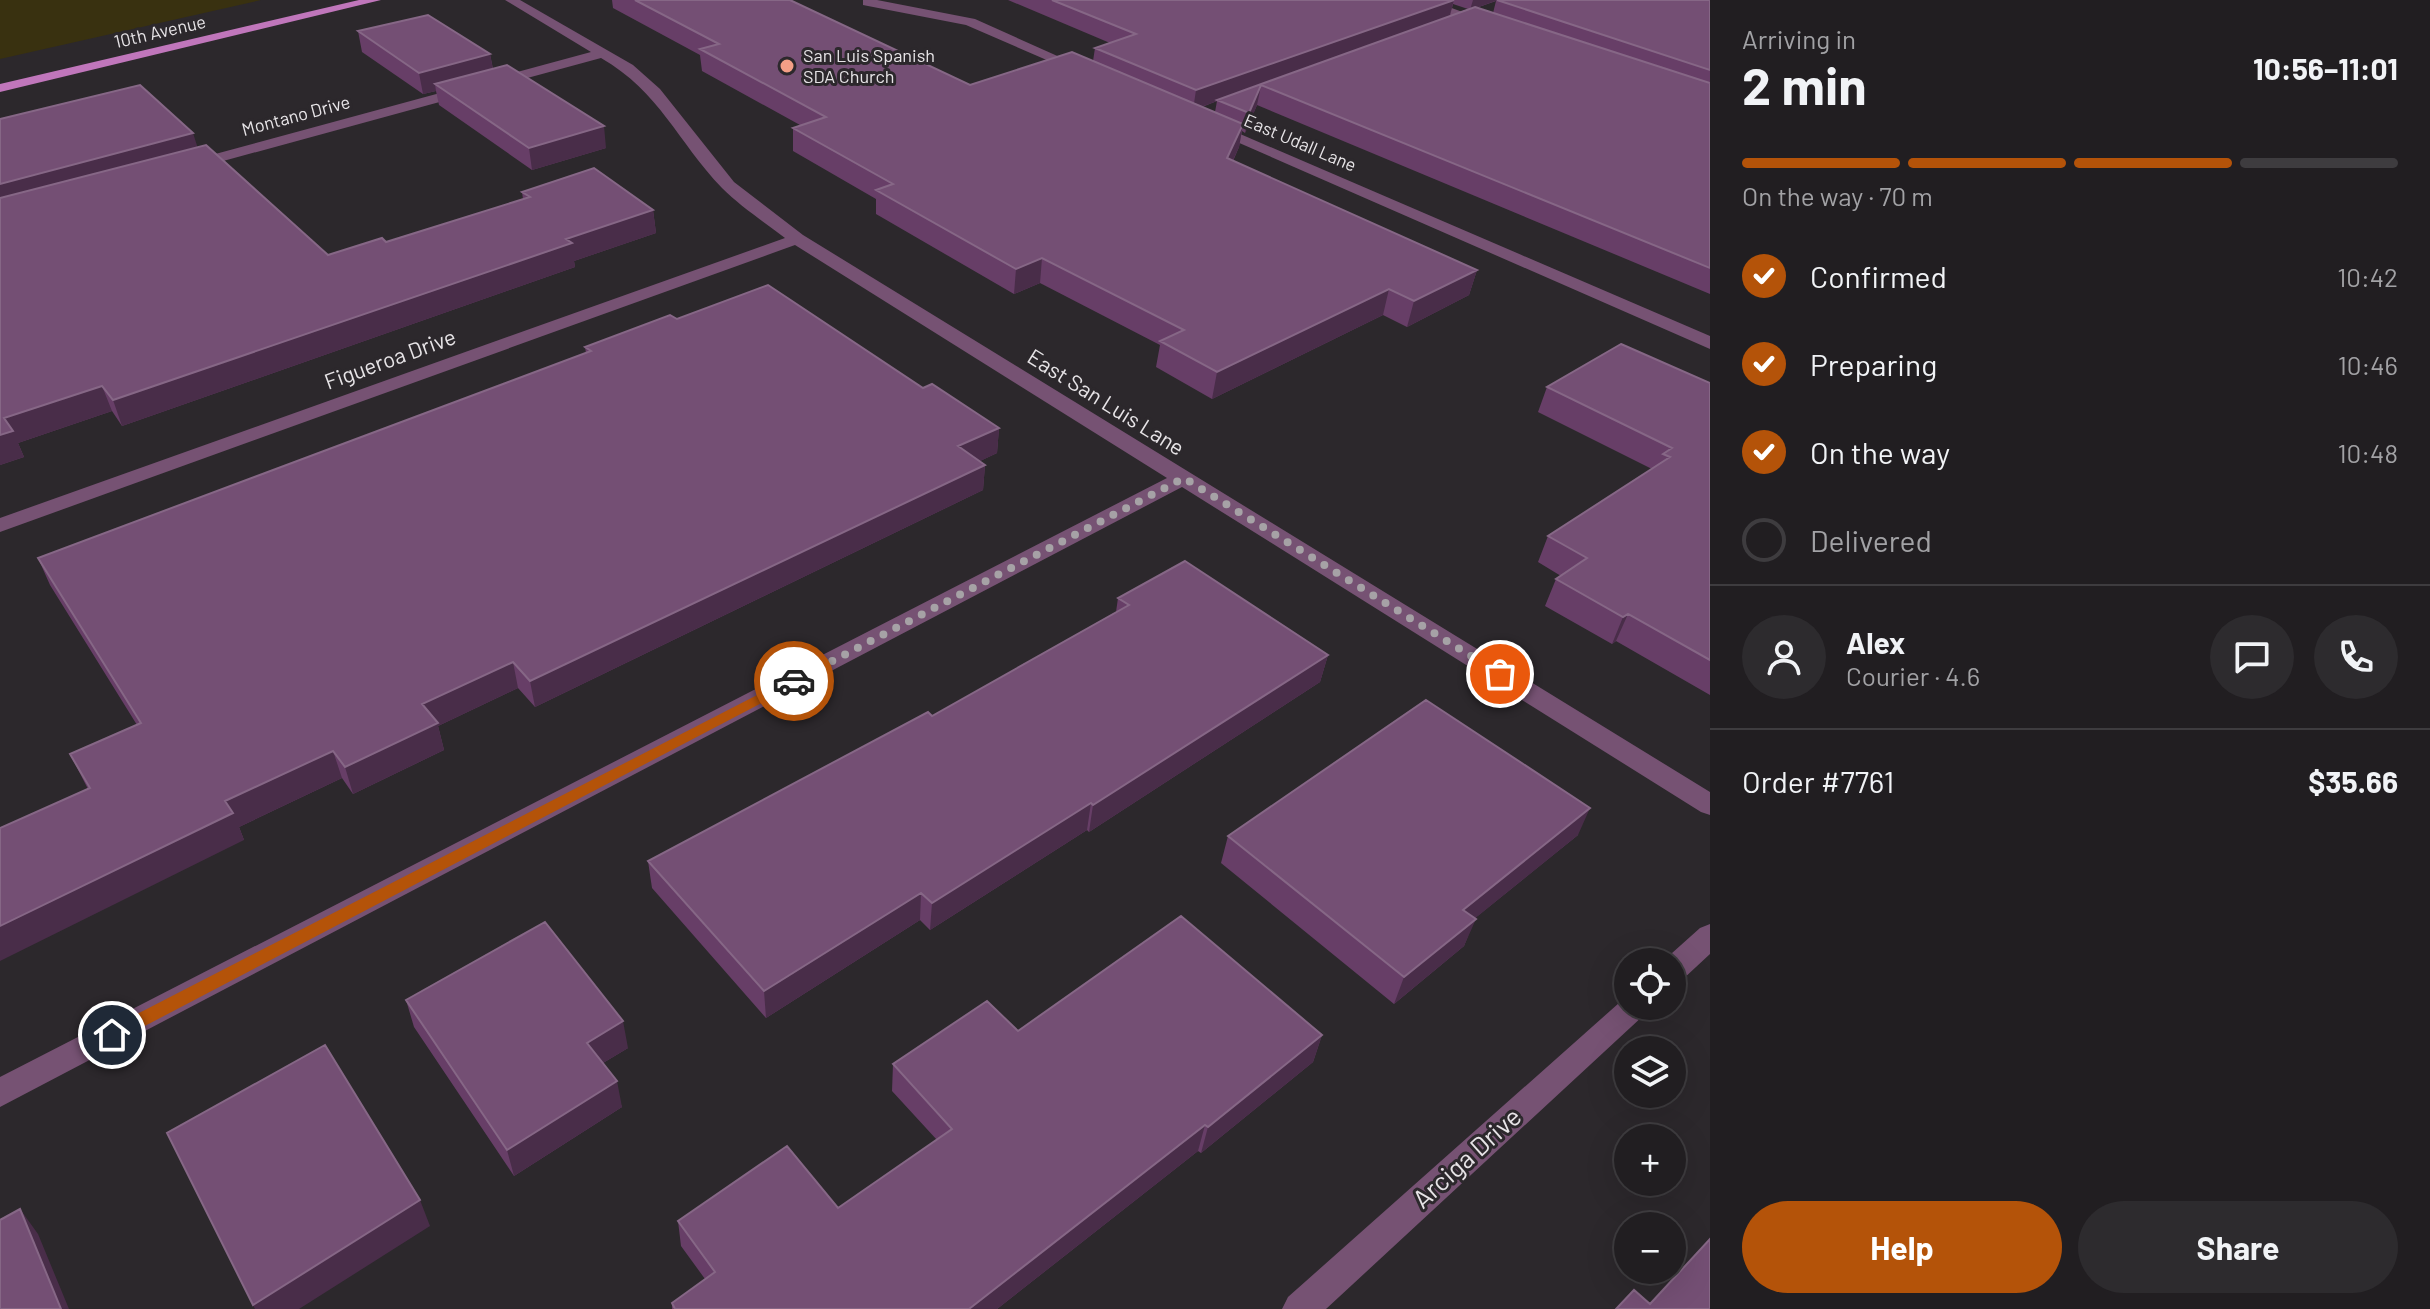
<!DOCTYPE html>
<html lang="en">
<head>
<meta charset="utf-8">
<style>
	:root { --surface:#211e21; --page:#2d2b2e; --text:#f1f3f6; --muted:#a2a2a5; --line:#3e3c3f; --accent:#b45309 }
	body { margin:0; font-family:Barlow,sans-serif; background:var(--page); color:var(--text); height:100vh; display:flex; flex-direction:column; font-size:30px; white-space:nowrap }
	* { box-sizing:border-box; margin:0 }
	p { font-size:26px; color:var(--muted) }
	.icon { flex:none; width:44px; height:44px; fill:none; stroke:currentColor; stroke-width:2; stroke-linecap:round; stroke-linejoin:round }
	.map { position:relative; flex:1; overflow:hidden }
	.details { display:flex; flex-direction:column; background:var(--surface); width:720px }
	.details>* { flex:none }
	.controls { position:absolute; left:1614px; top:948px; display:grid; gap:16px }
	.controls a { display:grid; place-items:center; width:72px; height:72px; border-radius:50%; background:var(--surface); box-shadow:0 8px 32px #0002,0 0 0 2px var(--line); font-size:40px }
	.pin { position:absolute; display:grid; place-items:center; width:68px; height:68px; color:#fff; margin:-34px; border:4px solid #fff; border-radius:50%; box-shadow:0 2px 8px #0007 }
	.courier { position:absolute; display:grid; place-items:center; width:80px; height:80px; margin:-40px; border:6px solid #b45309; border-radius:50%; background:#fff; color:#222; box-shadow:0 2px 10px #0007 }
	.summary em { font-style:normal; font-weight:700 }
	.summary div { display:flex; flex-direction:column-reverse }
	.summary { display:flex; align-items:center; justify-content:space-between; height:136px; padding:0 32px }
	h1 { font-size:52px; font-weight:700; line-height:60px }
	.bar { display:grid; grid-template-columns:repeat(4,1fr); gap:12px 8px; align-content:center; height:96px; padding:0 32px }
	.bar i { height:10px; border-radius:6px; background:var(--line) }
	.bar .active { background:var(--accent) }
	.bar p { grid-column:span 4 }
	.line { display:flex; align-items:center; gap:20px; padding:0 32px; border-top:2px solid var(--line) }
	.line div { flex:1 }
	.round { display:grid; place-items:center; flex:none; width:84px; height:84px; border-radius:42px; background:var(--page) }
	ol { padding:0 32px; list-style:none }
	li { display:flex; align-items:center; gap:24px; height:88px }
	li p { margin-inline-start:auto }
	li .icon { padding:8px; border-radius:50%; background:var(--accent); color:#fff; stroke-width:4 }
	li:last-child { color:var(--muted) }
	li i { width:44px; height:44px; border:4px solid var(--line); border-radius:50% }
	.button { display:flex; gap:16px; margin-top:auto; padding:16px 32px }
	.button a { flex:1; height:92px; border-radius:48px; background:var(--accent); color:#fff; font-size:32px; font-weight:700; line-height:92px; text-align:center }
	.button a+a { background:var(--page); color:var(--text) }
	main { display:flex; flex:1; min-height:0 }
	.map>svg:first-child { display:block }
	.sand { fill:#393110 }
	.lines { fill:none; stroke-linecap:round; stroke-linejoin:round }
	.minor { fill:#765273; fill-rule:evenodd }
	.major { fill:#c076bb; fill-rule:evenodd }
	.wall { fill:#673e67; fill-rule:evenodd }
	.shaded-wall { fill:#492d49 }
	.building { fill:#744f74; stroke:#866786; stroke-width:2 }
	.route { fill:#b45309 }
	.done { stroke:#a6a2a6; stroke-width:8; stroke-dasharray:0 14.4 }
	.poi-dot { fill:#f49f86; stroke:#2c282c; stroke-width:3 }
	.labels { text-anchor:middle; stroke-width:6; stroke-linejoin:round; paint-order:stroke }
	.far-street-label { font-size:18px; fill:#e7e4e7; stroke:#2c282c }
	.far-poi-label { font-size:18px; fill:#e7e4e7; stroke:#2c282c; text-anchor:start }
	.street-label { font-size:22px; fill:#e7e4e7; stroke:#2c282c }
	.near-street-label { font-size:26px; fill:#e7e4e7; stroke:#2c282c }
</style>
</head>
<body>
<main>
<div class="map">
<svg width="1710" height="1309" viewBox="0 0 1710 1309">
	<rect width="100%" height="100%" fill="#2c282c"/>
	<path class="sand" d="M0 0H261L0 59Z"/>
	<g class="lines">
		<path class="minor" d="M505 0H520L633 65 660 89 734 182 803 235 1710 792V815L1701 812 1182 487 0 1107V1077L1167 478 795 245 0 532V518L785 238C764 222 740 206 722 188 677 141 660 92 601 58L194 169 188 171 180 166 182 163 591 52Z
			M863 0H877L975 19 1091 71 1079 74 966 25 868 6 863 5Z
			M1411 0H1430L1495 24 1483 27Z
			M1210 121 1710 336V349L1205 128V122Z
			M1710 924V954L1682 980 1672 983V962H1662L1700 928Z
			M1628 995V1006H1648L1644 1015 1326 1309H1282L1288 1297Z"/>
		<path class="major" d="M359 0H381L0 92V84Z"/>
	</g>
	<path class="wall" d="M612 0H790L970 85 1093 61 1095 48 1110 43 1008 0H1710V294L1257 105 1245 133 1242 131 1239 147 1233 161 1477 270 1469 295 1407 327 1383 315 1212 399 1156 367 1160 345 1040 283 1014 294 876 214V199L793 151V128L800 125 702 71 700 55 613 8ZM1496 1 1493 13 1476 8ZM1453 4 1468 9 1450 16ZM1217 101 1215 112 1202 107Z
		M358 31 490 54 493 69 606 148 532 170 439 105 436 91 423 94 362 52Z
		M197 147 328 255 386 242 523 199 522 192 653 210 656 233 574 261 575 267 122 426 112 411 18 443 24 457 0 465Z
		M677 319 923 388 999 428 997 453 980 461 985 465 983 490 535 707 518 688 438 726 444 750 353 794 342 778 239 827 244 840 88 789 70 754 137 725 50 585 38 558 586 353 585 347Z
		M1710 383V695L1616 641 1612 644 1545 606 1556 579 1561 576 1538 562 1548 536 1652 469 1538 412 1547 387Z
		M1118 598 1328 655 1320 682 1089 832 1087 830 930 930 920 920 766 1018 652 888 648 861 932 716 1116 612Z
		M1578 835 1475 918 1464 946 1394 1004 1221 863 1228 836Z
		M406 1000 628 1048 603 1063 622 1107 514 1176 414 1027Z
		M1018 1031 1322 1035 1313 1062 1201 1153 1198 1151 997 1309H672V1303L705 1279 681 1246 678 1221 838 1208 937 1140 892 1091 893 1064Z"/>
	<path class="shaded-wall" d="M1454 0 1449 18 1261 86 1257 105 1245 133 1249 113 1217 100V101L1193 110 1196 90Z
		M1473 0H1498L1470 10Z
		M490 54 494 75 435 84 436 91 423 94 419 73Z
		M1243 124 1239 147 1223 182 1227 158Z
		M604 126 606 148 532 170 529 148Z
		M193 133 200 155 0 209V184Z
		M653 210 656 233 574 261 575 267 122 426 113 400 566 239Z
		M1042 258 1040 283 1014 294 1016 269Z
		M1477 270 1469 295 1407 327 1414 301Z
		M1389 289 1383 315 1212 399 1217 372Z
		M102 386 112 411 18 443 24 457 0 465V435L4 418Z
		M999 428 997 453 957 472 958 446Z
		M985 465 983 490 535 707 530 681Z
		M1628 614 1616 641 1612 644 1623 617Z
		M1328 655 1320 682 1089 832 1093 805Z
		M513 662 518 688 438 726 444 750 353 794 345 767 422 704Z
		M333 751 342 778 239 827 244 840 0 961V926L225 801Z
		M1091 803 1087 830 930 930 932 903Z
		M1590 808 1578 835 1452 937 1463 910Z
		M921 893 920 920 766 1018 764 991Z
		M1476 919 1464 946 1394 1004 1404 977Z
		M623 1021 628 1048 593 1069 587 1043Z
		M1322 1035 1313 1062 1201 1153 1208 1127Z
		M617 1081 622 1107 514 1176 507 1150Z
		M1205 1125 1198 1151 997 1309H969Z
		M420 1200 430 1226 299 1309H255L253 1305Z
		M20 1209 38 1234 69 1309H61Z"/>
	<path class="building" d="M635 0H790L970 85 1072 52 1243 124 1227 158 1477 270 1414 301 1389 289 1217 372 1160 341 1184 330 1042 258 1016 269 876 190 893 184 793 128 826 117 700 49 719 44Z
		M1052 0H1454L1196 90 1095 48 1136 34Z
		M1497 0H1710V70Z
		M1475 7 1710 83V268L1261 85 1249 113 1217 100Z
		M428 15 490 54 419 73 358 31Z
		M507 65 604 126 529 148 435 84Z
		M140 85 193 133 0 184V119Z
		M206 145 328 255 382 238 386 242 530 197 522 192 594 168 653 210 566 239 572 243 113 400 102 386 4 418 13 431 0 435V198Z
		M768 285 923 388 932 384 999 428 958 446 985 465 530 681 513 662 422 704 438 723 345 767 333 751 225 801 233 813 0 926V828L90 788 70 754 141 723 38 558 591 351 585 347 670 315 677 319Z
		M1621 344 1710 383V660L1628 614 1623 617 1556 579 1587 558 1548 536 1670 457 1663 454 1672 448 1547 387Z
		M1185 561 1328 655 1093 805 1091 803 932 903 921 893 764 991 648 861 928 712 932 716 1129 605 1118 598Z
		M1426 700 1590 808 1463 910 1476 919 1404 977 1228 836Z
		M1181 916 1322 1035 1208 1127 1205 1125 969 1309H675L672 1303 715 1272 678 1221 787 1146 838 1208 952 1129 893 1064 987 1001 1018 1031Z
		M545 922 623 1021 587 1043 617 1081 507 1150 406 1000Z
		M325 1045 420 1200 253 1305 167 1133Z
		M20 1209 61 1309H0V1220Z
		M1710 1239V1309H1616L1634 1290 1650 1304Z"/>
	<path class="route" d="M794 676 798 678V684L118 1040H106L104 1035 106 1030Z"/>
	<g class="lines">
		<path class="done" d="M794 681 1184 478 1500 674"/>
	</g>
	<circle class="poi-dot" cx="787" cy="66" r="8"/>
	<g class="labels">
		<g class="far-street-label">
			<text transform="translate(160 32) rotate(-13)" y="6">10th Avenue</text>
			<text transform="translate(296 116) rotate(-15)" y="6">Montano Drive</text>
			<text transform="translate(1300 143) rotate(23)" y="6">East Udall Lane</text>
		</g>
		<g class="far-poi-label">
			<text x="803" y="62">San Luis Spanish<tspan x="803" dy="21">SDA Church</tspan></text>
		</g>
		<g class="street-label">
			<text transform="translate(390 359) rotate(-20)" y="8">Figueroa Drive</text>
			<text transform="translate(1106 402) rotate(32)" y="8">East San Luis Lane</text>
		</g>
		<g class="near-street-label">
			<text transform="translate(1467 1158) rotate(-42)" y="9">Arciga Drive</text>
		</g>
	</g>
</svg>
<div class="controls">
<a><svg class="icon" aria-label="locate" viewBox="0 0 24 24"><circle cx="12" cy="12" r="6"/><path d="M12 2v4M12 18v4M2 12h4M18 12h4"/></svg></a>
<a><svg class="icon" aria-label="layers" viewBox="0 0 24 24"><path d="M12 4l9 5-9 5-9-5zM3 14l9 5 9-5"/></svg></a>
<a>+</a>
<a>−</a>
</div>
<div class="pin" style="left:1500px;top:674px;background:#ea580c"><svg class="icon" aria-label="bag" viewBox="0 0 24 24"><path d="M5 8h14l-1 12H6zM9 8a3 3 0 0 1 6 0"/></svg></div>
<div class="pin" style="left:112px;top:1035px;background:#1f2937"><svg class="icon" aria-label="home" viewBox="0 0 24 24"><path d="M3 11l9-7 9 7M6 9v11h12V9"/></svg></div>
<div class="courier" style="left:794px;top:681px"><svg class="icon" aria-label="car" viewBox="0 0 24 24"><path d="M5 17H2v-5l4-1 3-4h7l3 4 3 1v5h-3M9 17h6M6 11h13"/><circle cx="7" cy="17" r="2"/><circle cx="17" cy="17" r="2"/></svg></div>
</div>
<section class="details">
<div class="summary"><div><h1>2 min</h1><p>Arriving in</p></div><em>10:56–11:01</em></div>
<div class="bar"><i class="active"></i><i class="active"></i><i class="active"></i><i></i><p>On the way · 70 m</p></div>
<ol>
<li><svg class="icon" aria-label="check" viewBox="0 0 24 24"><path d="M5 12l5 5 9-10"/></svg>Confirmed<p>10:42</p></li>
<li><svg class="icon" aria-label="check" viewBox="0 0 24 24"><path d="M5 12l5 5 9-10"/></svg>Preparing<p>10:46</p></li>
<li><svg class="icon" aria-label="check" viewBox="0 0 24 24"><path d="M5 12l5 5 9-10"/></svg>On the way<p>10:48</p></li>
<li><i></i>Delivered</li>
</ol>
<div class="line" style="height:144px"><a class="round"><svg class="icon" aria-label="person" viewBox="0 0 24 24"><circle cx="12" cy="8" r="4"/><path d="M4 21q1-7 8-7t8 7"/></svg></a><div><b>Alex</b><p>Courier · 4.6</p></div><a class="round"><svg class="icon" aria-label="chat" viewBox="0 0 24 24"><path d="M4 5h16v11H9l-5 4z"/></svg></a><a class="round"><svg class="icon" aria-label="phone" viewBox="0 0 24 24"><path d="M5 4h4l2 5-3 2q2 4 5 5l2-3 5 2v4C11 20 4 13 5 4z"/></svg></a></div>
<div class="line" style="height:104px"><div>Order #7761</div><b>$35.66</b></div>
<div class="button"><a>Help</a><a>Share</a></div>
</section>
</main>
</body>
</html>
